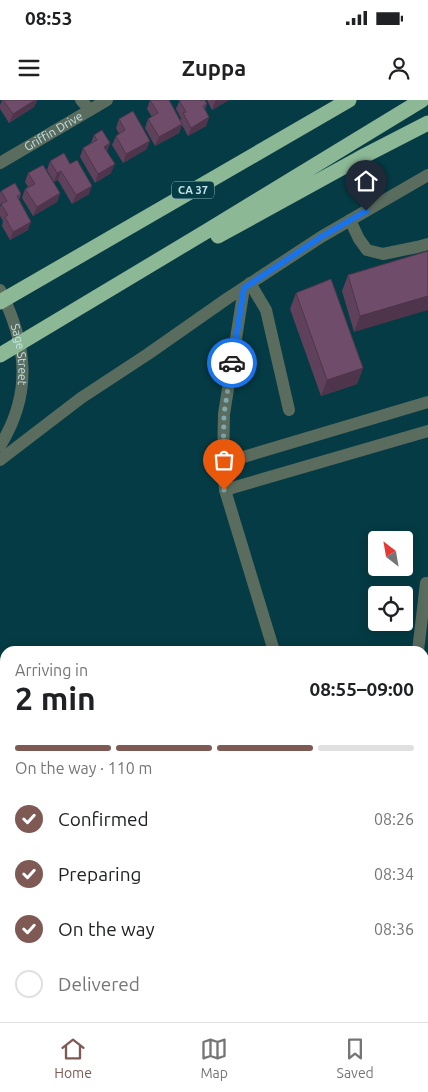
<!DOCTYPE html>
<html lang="en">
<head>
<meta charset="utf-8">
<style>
	:root { --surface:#fff; --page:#f2f2f2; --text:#202124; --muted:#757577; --line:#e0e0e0; --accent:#7f5953 }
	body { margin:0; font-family:Ubuntu,sans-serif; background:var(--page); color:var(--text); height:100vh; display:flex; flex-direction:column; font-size:19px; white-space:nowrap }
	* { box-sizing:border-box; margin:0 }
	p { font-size:16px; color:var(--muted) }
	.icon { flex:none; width:28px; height:28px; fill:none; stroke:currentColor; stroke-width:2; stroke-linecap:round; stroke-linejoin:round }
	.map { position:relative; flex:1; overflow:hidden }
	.side { position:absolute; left:0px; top:546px; width:429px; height:376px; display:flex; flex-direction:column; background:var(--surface); border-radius:15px 15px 0 0; box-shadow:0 2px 12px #0003 }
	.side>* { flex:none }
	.needle { width:32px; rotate:329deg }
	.controls { position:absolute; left:368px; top:431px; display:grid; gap:10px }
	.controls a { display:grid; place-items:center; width:45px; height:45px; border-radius:5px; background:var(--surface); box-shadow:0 2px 12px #0003; font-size:25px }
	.pin { position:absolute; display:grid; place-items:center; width:42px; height:42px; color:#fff; margin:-51px -21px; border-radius:50% 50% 50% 0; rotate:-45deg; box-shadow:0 0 5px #0007 }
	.pin .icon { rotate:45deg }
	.courier { position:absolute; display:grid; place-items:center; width:50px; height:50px; margin:-25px; border:4px solid #1a73e8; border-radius:50%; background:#fff; color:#222; box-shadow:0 1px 6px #0007 }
	.headline em { font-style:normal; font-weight:700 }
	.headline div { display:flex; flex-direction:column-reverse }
	.headline { display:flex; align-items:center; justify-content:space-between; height:85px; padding:0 15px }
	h1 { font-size:32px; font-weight:700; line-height:38px }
	.bar { display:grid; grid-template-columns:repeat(4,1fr); gap:8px 5px; align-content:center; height:60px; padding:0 15px }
	.bar i { height:6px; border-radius:4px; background:var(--line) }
	.bar .current { background:var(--accent) }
	.bar p { grid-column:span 4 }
	ol { padding:0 15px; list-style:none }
	li { display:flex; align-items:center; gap:15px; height:55px }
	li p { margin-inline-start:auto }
	li .icon { padding:5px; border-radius:50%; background:var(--accent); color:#fff; stroke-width:4 }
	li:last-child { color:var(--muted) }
	li i { width:28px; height:28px; border:2px solid var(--line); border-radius:50% }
	.status { display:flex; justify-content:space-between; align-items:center; height:35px; padding:0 25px; background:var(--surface); direction:ltr }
	.status svg { height:14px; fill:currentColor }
	header { display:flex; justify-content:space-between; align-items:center; height:65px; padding:0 15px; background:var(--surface); font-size:22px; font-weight:700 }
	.menu { display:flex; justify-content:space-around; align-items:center; height:70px; border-top:1px solid var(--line); background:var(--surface); font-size:14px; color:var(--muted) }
	.menu a { display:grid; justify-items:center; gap:2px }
	.menu .current { color:var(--accent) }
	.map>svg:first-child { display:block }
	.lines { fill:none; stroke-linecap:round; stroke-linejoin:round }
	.minor { stroke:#5a6c5e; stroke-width:12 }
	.highway { stroke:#8cb896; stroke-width:15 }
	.wall { fill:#60415c }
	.shaded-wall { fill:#4e354b }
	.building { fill:#704c6b; stroke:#4e354b }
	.done { stroke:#80a8af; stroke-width:5; stroke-dasharray:0 9 }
	.route { stroke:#1a73e8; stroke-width:6 }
	.labels { text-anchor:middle; stroke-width:5; stroke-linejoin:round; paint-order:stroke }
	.shield { fill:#053b44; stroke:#8ab0b7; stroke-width:1 }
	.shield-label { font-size:11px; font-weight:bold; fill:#c3e2e8 }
	.street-label { font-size:12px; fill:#c3e2e8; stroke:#053b44 }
</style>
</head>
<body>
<div class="status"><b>08:53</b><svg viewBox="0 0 49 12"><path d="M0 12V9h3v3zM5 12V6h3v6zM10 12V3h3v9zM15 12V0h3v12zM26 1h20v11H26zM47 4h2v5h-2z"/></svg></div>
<header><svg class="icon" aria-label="menu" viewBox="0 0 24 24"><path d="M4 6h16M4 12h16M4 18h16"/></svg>Zuppa<svg class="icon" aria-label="person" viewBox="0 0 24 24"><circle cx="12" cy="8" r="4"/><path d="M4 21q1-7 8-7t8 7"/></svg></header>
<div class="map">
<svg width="428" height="922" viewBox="0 0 428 922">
	<rect width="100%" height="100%" fill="#053b44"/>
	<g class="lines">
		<g class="minor">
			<path d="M81 0 90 10"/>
			<path id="s1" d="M0 63 107 0"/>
			<path d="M350 120 359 139 367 150 383 154 417 147 428 144"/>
			<path d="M250 183 266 210 289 310"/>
			<path d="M244 188 224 314 223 363 225 390 274 551"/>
			<path id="s2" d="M0 190C27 244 33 293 0 346"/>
			<path d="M0 360 81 298 148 254 228 198 321 137 428 75"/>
			<path d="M223 363 428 302"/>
			<path d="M225 390 428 331"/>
			<path d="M418 551 426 483"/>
			<path d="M0 688 5 691"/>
			<path d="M0 793 5 788"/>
			<path d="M416 918 421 922"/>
			<path d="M385 922V918"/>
		</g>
		<path class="highway" d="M218 136 360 58 428 23
			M0 202 349 0
			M0 255 207 131 422 0"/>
	</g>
	<path class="wall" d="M2 0H37L34 7 9 23 0 9V5Z
		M150 0 180 21 181 18 176 9 180 0 207 4 205 9 209 17 206 26 188 36 182 25 179 33 155 46 145 28 148 19 152 17 147 9Z
		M207 0H229L212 10Z
		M119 19 147 49 123 63 112 45 116 36 119 34 116 28Z
		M94 35 110 43 107 51 111 73 95 83 80 57 83 48 91 43Z
		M50 61 70 64 89 94 72 104 58 80 54 82 47 70Z
		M28 73 60 93 57 102 33 116 22 98 25 89 28 87 25 82Z
		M1 91 21 94 19 100 28 130 10 140 2 126 3 121 0 116V107L1 105 0 104V93Z
		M428 151 354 232 342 191 348 175Z
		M296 193 363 268 357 284 321 296 290 209Z"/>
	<path class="shaded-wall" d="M35 0H37L34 7 9 23 13 14Z
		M217 0H229L212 10 215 1Z
		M209 17 206 26 188 36 191 28Z
		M182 24 179 33 155 46 159 37Z
		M150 41 147 49 123 63 126 54Z
		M110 43 107 52 104 47Z
		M115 64 111 73 95 83 98 74Z
		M61 71 58 80 54 82 57 73Z
		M92 86 89 94 72 104 76 95Z
		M60 93 57 102 33 116 37 107Z
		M31 122 28 130 10 140 13 132Z
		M428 196V210L354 232 360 216Z
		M363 268 357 284 321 296 327 280Z"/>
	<path class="building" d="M3 0H35L13 14Z
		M150 0H169L182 24 159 37 148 19 158 13Z
		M179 0H205L207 4 203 6 209 17 191 28 183 13 186 12Z
		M133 11 150 41 126 54 116 36 125 30 119 19Z
		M102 30 110 43 104 47 115 64 98 74 83 48 97 40 94 35Z
		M64 53 70 64 77 60 92 86 76 95 61 71 57 73 50 61Z
		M43 65 60 93 37 107 25 89 35 84 28 73Z
		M15 83 21 94 17 96 31 122 13 132 5 117 8 115 1 104 7 101 1 91Z
		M428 151V196L360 216 348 175Z
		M331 179 363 268 327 280 296 193Z"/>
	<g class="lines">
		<path class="done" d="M224 390 223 363 224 314 232 263"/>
		<path class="route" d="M232 263 244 188 321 137 366 111"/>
	</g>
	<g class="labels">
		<rect class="shield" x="172" y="81.5" width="42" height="17" rx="4"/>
		<g class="shield-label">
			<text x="193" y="94">CA 37</text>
		</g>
		<g class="street-label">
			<text dy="4" stroke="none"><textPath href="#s1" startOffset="62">Griffin Drive</textPath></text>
			<text dy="4" stroke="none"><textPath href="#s2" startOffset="68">Sage Street</textPath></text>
		</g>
	</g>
</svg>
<div class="controls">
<a><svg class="needle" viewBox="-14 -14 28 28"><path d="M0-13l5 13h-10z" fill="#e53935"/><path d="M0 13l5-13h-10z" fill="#757577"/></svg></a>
<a><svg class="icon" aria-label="locate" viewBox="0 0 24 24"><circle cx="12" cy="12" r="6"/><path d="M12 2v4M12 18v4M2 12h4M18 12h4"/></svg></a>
</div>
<div class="pin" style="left:224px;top:390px;background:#ea580c"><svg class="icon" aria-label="bag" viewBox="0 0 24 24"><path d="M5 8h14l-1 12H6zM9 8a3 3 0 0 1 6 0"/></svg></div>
<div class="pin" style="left:366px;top:111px;background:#1f2937"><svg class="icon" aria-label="home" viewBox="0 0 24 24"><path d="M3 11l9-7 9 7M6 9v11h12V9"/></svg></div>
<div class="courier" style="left:232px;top:263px"><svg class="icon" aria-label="car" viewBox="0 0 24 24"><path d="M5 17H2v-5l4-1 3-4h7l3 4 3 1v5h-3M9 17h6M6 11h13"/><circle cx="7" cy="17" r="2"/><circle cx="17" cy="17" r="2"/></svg></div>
<section class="side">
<div class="headline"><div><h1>2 min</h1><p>Arriving in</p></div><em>08:55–09:00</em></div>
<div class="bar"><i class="current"></i><i class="current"></i><i class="current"></i><i></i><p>On the way · 110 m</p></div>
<ol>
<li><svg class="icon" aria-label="check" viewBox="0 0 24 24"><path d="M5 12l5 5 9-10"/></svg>Confirmed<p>08:26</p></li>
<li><svg class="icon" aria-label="check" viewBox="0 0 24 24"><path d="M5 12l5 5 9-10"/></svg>Preparing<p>08:34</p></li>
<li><svg class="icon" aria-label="check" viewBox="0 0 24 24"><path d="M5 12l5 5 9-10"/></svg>On the way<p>08:36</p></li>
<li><i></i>Delivered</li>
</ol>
</section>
</div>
<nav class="menu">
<a class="current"><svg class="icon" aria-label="home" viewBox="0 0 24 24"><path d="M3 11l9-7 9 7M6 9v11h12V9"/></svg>Home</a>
<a><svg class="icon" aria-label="map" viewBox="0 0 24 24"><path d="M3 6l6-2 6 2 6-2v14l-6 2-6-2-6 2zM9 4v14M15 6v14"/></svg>Map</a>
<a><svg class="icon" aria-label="saved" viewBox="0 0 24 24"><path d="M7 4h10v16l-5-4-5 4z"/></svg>Saved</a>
</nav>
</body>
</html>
